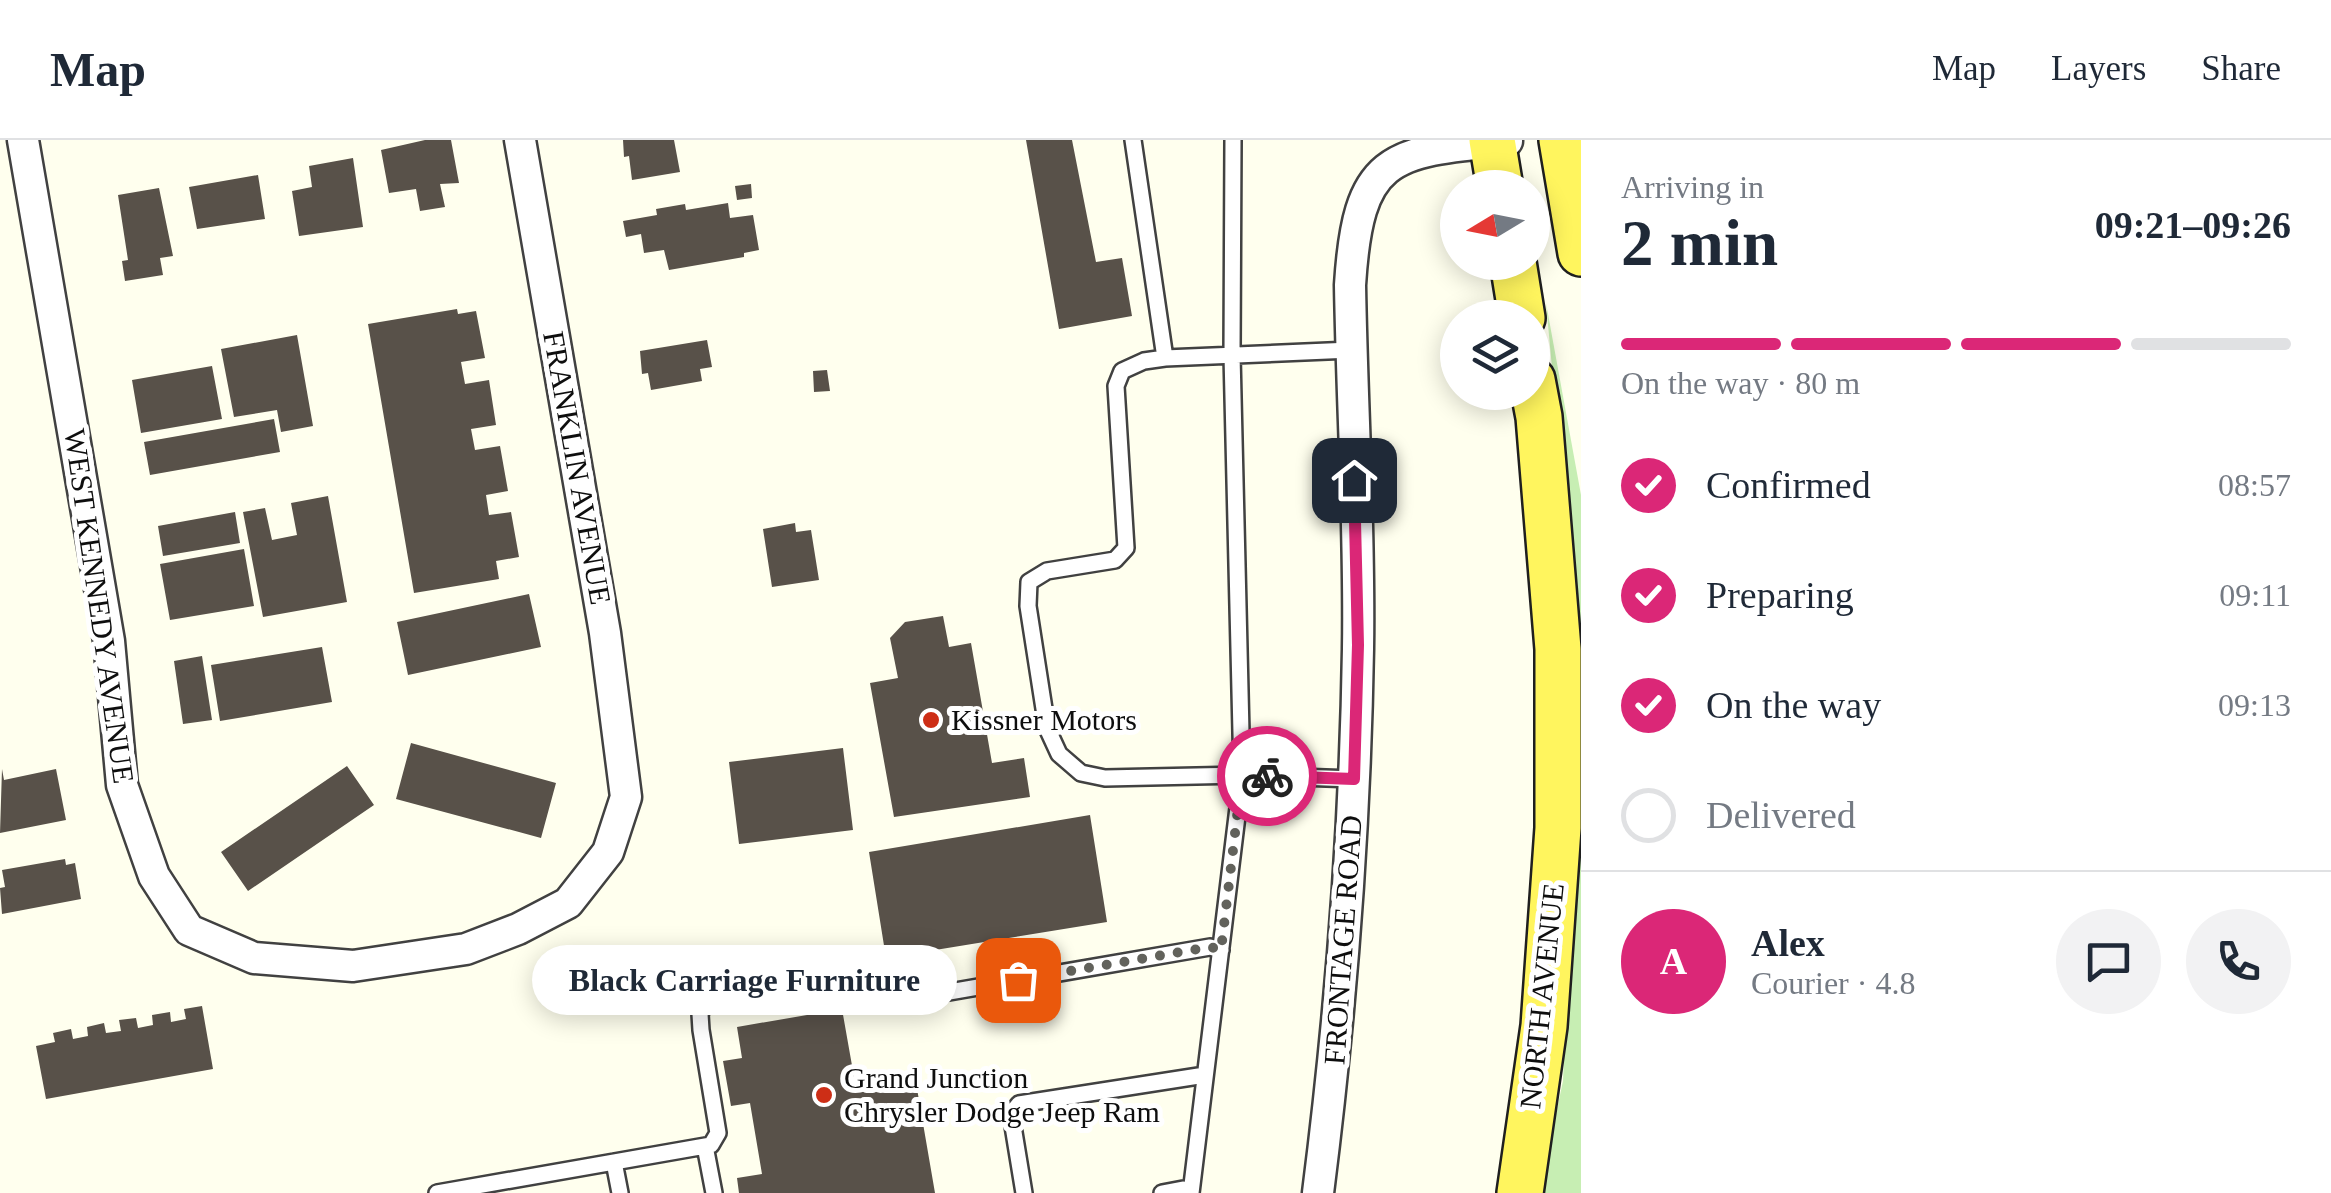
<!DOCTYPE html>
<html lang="en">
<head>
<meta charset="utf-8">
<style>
	:root { --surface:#fff; --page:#f2f2f3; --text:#1f2937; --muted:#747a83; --line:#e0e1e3; --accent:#db2777 }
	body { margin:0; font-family:Georgia,serif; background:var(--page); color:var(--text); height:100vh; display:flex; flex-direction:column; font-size:38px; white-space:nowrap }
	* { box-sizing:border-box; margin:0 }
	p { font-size:32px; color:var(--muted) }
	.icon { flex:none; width:55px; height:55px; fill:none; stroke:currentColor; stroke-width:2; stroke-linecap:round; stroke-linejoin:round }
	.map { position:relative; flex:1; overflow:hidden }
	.details { display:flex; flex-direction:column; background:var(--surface); width:750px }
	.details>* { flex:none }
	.needle { width:65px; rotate:260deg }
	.fabs { position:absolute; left:1440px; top:30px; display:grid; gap:20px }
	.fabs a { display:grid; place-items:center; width:110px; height:110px; border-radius:50%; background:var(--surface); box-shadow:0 5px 25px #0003; font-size:50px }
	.pin { position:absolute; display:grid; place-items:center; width:85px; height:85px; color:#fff; margin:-42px; border-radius:20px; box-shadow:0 5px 15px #0006 }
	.courier { position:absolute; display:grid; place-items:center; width:100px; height:100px; margin:-50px; border:8px solid #db2777; border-radius:50%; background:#fff; color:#222; box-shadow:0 2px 12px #0007 }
	.bubble { position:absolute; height:70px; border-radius:35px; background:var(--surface); box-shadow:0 5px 25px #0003; font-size:32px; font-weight:800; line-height:70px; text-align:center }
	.head em { font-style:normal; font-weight:800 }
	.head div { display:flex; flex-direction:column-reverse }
	.head { display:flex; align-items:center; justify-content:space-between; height:170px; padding:0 40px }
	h1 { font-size:65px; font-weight:800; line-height:75px }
	.bar { display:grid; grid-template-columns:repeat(4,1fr); gap:15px 10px; align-content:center; height:120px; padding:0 40px }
	.bar i { height:12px; border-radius:8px; background:var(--line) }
	.bar .active { background:var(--accent) }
	.bar p { grid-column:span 4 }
	.line { display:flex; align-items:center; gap:25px; padding:0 40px; border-top:2px solid var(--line) }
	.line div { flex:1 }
	.round { display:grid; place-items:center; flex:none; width:105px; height:105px; border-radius:52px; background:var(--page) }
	ol { padding:0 40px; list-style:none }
	li { display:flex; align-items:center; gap:30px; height:110px }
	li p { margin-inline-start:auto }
	li .icon { padding:10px; border-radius:50%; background:var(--accent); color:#fff; stroke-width:4 }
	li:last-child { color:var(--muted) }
	li i { width:55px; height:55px; border:5px solid var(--line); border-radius:50% }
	header { display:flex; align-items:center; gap:60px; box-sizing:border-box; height:140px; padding:0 50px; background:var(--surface); border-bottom:2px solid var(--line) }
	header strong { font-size:48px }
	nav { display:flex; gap:55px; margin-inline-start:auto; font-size:35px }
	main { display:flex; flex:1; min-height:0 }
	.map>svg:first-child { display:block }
	.green { fill:#c7eeb3 }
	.building { fill:#585149 }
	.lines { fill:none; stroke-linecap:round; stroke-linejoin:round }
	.service-casing { stroke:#414141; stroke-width:20 }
	.minor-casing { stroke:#414141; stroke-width:35 }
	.primary-casing { stroke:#1f1f1f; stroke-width:50 }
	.service { stroke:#fff; stroke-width:15 }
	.minor { stroke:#fff; stroke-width:30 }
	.primary { stroke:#fff55e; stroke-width:45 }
	.done { stroke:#62625c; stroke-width:10; stroke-dasharray:0 18 }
	.route { stroke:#db2777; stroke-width:12 }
	.poi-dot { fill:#cd2e16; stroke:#fff; stroke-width:4 }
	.labels { text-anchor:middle; stroke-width:10; stroke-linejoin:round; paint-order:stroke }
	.street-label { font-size:30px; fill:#0e0e0e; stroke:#fff }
	.poi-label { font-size:30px; fill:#0e0e0e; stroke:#fff; text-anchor:start }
</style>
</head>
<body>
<header>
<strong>Map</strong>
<nav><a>Map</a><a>Layers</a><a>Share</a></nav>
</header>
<main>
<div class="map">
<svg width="1581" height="1053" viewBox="0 0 1581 1053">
	<rect width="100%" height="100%" fill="#ffe"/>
	<path class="green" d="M1546 163 1581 355V1053H1539L1563 941 1580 530Z"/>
	<path class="building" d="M425 0H451L459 43 440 44 445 67 420 71 416 49 389 53 381 10Z
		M623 0H674L680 32 632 40 629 16 624 17Z
		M1026 0H1072L1096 122 1122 118 1132 176 1059 189Z
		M353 18 363 87 299 96 292 51 312 47 309 26Z
		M258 35 265 79 197 89 189 47Z
		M751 44 752 58 737 60 735 46Z
		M159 48 173 116 160 118 163 135 125 141 122 121 128 120 118 55Z
		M728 63 730 78 753 75 759 110 744 113V117L669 130 664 110 644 113 641 94 626 97 623 81 657 75 656 69 685 64 686 70Z
		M457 169 458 174 476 171 485 218 461 222 465 244 489 240 496 285 471 289 475 310 500 306 508 351 486 355 489 375 511 372 519 417 496 421 499 439 414 453 368 184Z
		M297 195 313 286 281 292 277 270 234 277 221 209Z
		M707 200 712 227 700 229 702 241 651 250 648 233 642 234 640 211Z
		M212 226 222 279 141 293 132 240Z
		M827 230 830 251 814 252 813 231Z
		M274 279 280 312 150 335 144 302Z
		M328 356 347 462 263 477 243 372 265 368 272 400 297 395 291 363Z
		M235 372 240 403 163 416 158 386Z
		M795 383 796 392 811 390 819 440 772 447 763 389Z
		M244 409 254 466 170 480 160 424Z
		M529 454 541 507 408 535 397 482Z
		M943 476 949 507 971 503 992 623 1024 618 1030 657 894 677 870 543 898 538 890 498 905 482Z
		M322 507 332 562 220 581 211 525Z
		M202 516 212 580 183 584 174 521Z
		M411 603 556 643 541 698 396 659Z
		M843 608 853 690 739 704 729 622Z
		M347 626 374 665 248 751 221 712Z
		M2 629 4 640 56 629 66 680 0 693Z
		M1090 675 1107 782 886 818 869 712Z
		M65 719 66 725 75 723 81 759 2 774 0 748 5 747 2 730Z
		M202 866 213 929 46 959 36 906 55 902 53 893 71 889 73 899 88 896 87 887 104 883 106 893 121 891 119 880 136 878 138 888 153 885 152 875 170 872 171 882 186 879 184 869Z
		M842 869 856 948 915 937 935 1053H739L737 1038 762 1034 750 963 731 966 723 921 742 918 737 887Z"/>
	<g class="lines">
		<defs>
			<path id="service" d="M1133 0 1165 218
				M1351 210 1165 218 1144 221 1122 231 1116 246 1126 408 1115 420 1047 431 1029 442 1028 466 1047 588 1059 614 1081 633 1105 638 1242 635 1354 639
				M705 1006 714 1053
				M614 1022 620 1053
				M437 1053 711 1005 718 993 701 890 700 874 709 855 718 847 750 836 861 819C878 835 877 856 903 860L1210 807 1221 810
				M1024 1053 1011 974 1019 964 1205 935
				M1162 1053 1183 1049 1191 1052
				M1191 1053 1242 635 1232 215 1233 0"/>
			<path id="minor" d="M23 0 109 501 122 645 154 736 189 790 254 818 353 826 466 809 518 789 568 763 608 712 626 657 605 493 520 0
				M1318 1053C1341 872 1355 691 1358 509 1360 388 1352 266 1350 145 1358 18 1387 11 1507 1"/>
			<path id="primary" d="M1492 0 1500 48
				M1562 0 1581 113
				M1513 122 1522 178
				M1520 1053 1544 886 1558 688V509L1539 277 1532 240"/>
		</defs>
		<use href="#service" class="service-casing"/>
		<use href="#minor" class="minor-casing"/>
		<use href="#primary" class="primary-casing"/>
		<use href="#service" class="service"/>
		<use href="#minor" class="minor"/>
		<use href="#primary" class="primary"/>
	</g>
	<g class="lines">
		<path class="done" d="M1018 840 1210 807 1221 810 1242 635 1267 636"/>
		<path class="route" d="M1267 636 1354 639 1358 505 1354 340"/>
	</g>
	<g class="poi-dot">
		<circle cx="931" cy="580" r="10"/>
		<circle cx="824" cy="955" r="10"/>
	</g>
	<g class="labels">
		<g class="street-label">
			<text transform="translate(577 328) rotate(80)" y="10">FRANKLIN AVENUE</text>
			<text transform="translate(99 466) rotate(82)" y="10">WEST KENNEDY AVENUE</text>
			<text transform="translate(1343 800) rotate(-86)" y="10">FRONTAGE ROAD</text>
			<text transform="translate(1542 856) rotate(-84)" y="10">NORTH AVENUE</text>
		</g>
		<g class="poi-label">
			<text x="951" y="590">Kissner Motors</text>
			<text x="844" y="948">Grand Junction<tspan x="844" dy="34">Chrysler Dodge Jeep Ram</tspan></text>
		</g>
	</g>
</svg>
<div class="fabs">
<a><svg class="needle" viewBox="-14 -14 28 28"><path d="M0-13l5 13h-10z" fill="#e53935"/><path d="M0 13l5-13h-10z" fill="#747a83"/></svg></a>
<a><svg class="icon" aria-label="layers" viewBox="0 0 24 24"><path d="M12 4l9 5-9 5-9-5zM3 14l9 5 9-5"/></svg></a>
</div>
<div class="pin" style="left:1018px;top:840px;background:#ea580c"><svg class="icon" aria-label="bag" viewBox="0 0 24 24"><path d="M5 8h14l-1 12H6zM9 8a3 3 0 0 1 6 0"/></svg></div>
<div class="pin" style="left:1354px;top:340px;background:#1f2937"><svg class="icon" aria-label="home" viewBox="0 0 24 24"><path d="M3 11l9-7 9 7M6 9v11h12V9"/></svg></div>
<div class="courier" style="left:1267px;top:636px"><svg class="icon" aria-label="bike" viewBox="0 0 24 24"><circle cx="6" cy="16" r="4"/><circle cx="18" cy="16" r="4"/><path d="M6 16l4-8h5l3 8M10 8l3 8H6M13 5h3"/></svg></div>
<div class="bubble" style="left:532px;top:805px;width:425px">Black Carriage Furniture</div>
</div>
<section class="details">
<div class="head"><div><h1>2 min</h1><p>Arriving in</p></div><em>09:21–09:26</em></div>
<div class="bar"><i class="active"></i><i class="active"></i><i class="active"></i><i></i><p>On the way · 80 m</p></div>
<ol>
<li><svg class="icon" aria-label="check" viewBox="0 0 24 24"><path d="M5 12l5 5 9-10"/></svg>Confirmed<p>08:57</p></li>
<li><svg class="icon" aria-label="check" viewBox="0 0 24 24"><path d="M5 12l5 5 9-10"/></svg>Preparing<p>09:11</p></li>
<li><svg class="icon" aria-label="check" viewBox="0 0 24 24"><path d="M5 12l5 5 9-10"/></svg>On the way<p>09:13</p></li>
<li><i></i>Delivered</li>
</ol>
<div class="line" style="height:180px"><b class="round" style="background:var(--accent);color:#fff">A</b><div><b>Alex</b><p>Courier · 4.8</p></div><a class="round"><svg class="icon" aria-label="chat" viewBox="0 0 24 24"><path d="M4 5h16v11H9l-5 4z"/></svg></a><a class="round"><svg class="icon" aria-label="phone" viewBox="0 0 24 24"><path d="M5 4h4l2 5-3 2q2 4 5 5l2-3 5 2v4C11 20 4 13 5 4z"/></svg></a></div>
</section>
</main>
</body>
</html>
